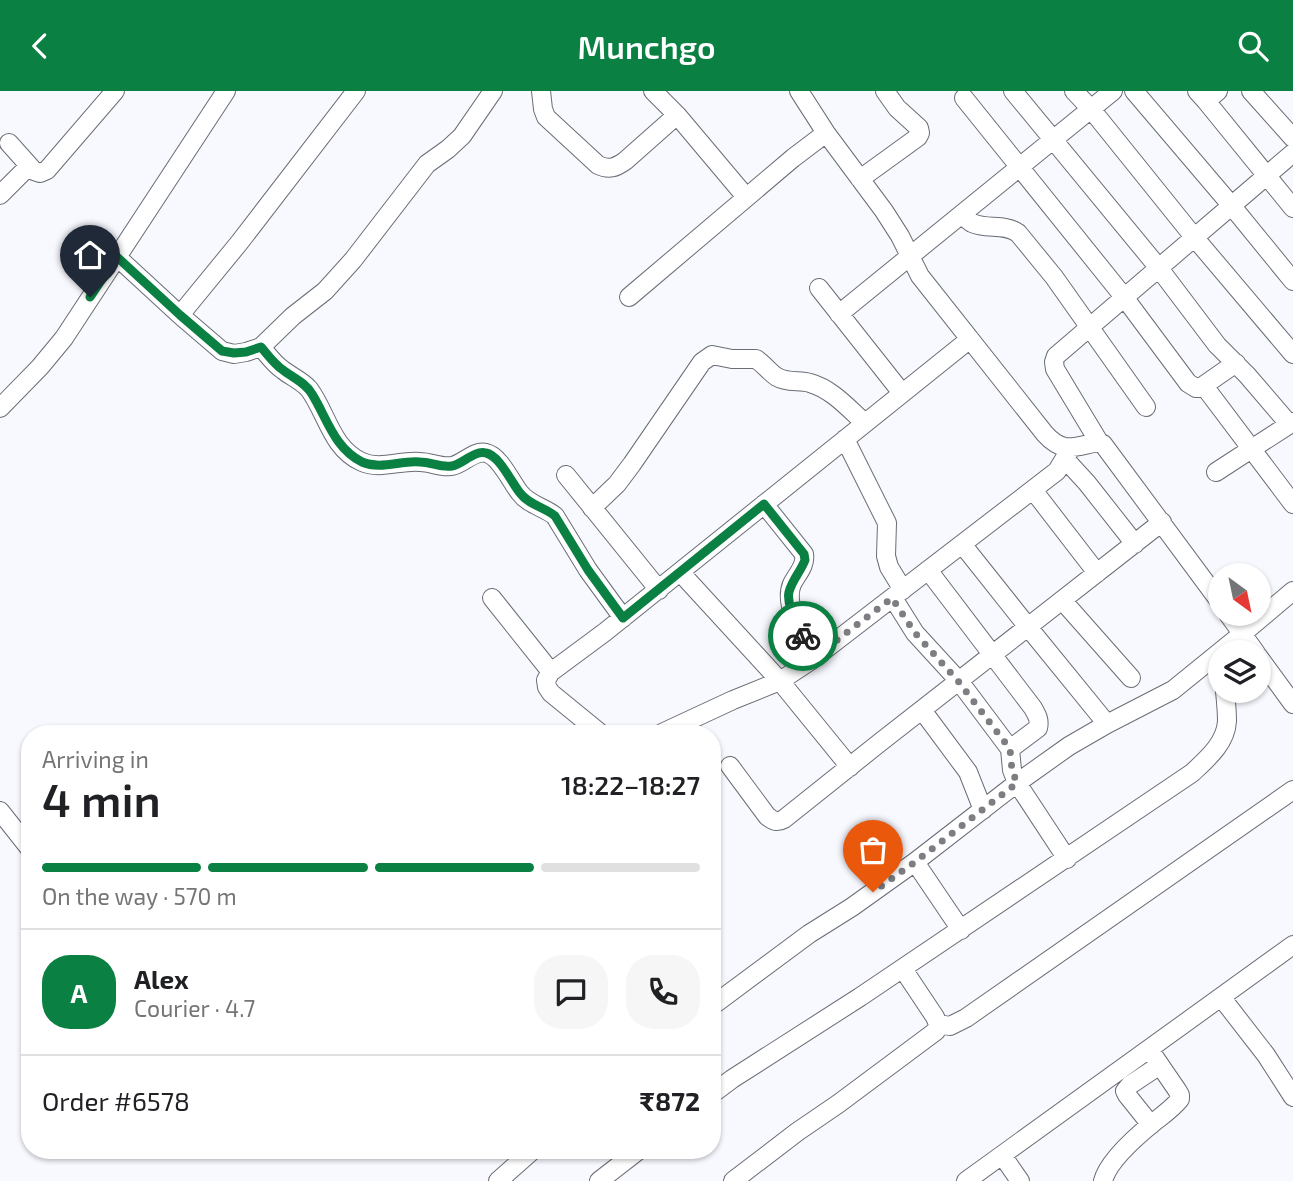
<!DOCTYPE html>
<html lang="en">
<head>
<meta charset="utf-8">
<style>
	:root { --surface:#fff; --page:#f6f6f6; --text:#202124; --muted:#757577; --line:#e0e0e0; --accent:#0b8043 }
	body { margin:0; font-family:"Exo 2",sans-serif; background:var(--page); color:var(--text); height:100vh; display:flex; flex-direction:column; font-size:26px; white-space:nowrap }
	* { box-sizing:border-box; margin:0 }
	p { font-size:23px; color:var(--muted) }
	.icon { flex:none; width:38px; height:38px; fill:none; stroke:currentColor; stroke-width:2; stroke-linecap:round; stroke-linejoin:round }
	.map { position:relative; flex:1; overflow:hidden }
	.side { position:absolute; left:21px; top:634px; width:700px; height:434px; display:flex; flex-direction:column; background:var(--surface); border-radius:28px; box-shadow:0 2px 5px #0004 }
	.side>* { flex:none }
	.needle { width:46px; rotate:147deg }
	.controls { position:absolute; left:1208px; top:472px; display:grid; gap:14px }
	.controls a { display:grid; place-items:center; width:63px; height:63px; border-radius:50%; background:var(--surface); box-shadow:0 2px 5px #0004; font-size:35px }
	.pin { position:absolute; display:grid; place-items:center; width:60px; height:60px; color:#fff; margin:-72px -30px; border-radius:50% 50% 50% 0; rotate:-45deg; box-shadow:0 0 7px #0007 }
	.pin .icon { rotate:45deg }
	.courier { position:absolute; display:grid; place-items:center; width:70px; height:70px; margin:-35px; border:5px solid #0b8043; border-radius:50%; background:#fff; color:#222; box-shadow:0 2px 9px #0007 }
	.summary em { font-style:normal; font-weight:600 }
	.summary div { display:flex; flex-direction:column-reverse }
	.summary { display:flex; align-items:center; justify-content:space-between; height:119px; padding:0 21px }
	h1 { font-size:46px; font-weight:600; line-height:52px }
	.bar { display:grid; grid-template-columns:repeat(4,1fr); gap:10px 7px; align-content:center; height:84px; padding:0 21px }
	.bar i { height:9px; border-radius:5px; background:var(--line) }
	.bar .on { background:var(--accent) }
	.bar p { grid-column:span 4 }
	.line { display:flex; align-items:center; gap:18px; padding:0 21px; border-top:2px solid var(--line) }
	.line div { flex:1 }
	.round { display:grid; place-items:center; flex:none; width:74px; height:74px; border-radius:28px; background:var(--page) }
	header { display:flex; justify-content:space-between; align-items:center; height:91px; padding:0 21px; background:var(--accent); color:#fff; font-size:32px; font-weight:600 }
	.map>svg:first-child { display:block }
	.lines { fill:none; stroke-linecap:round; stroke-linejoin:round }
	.minor-casing { stroke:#6a6d75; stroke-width:20 }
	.minor { stroke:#fff; stroke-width:18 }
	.done { stroke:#7c7e82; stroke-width:7; stroke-dasharray:0 12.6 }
	.route { stroke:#0b8043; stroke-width:9 }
</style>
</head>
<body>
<header><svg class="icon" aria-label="back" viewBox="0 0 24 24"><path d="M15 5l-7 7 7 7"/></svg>Munchgo<svg class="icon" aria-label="search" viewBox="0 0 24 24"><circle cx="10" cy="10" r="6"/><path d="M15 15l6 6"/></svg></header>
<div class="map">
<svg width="1293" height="1090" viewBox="0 0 1293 1090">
	<rect width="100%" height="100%" fill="#f7f9ff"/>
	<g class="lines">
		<defs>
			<path id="minor" d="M541 0 543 18 546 26 598 74C609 79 615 77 625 70L677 24
				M653 0 677 24 746 106
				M799 0 826 42 884 120 900 145 920 185 1045 343C1064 364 1075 355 1099 351L1103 353 1220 511
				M1013 0 1158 176 1217 254 1247 284 1289 333
				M1074 0 1091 18 1194 146 1293 263
				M1134 0 1231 114 1293 190
				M1197 0 1206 10 1218 0
				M1251 0 1293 47
				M964 7 1124 206 1188 292 1196 297H1200L1236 272
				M1206 10 1293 117
				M9 52 34 80 40 82 47 79 115 0
				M860 88 918 46 920 42 919 37 897 17 885 0
				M0 104 29 75
				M962 124C963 125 970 131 972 132 987 139 1004 132 1018 142L1054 186 1146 316
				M117 166 180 224 222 260 234 263 246 261 261 256 293 225 325 200 353 169 427 73 448 58 462 45 493 0
				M819 197 902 302
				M629 206 793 67 826 42
				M839 223 1113 0
				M180 224 239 152 356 0
				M261 256C268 264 274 273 283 279 292 286 302 290 309 298 327 322 331 357 362 371 380 379 401 369 420 371 431 371 441 377 452 375 463 373 474 359 486 362 500 365 511 391 520 402 529 414 544 416 555 425L588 479 623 527
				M1204 295 1293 413
				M0 317 40 276 64 247 226 0
				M845 348 887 432 886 465 889 476 903 499
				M1099 351 1055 278 1054 271 1056 265 1293 62
				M1065 368 1087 392 1135 453
				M1216 381 1293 331
				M566 384 659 499
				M1033 399 1097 482
				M764 413 804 463C806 475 797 483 792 493 783 514 804 548 816 565
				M592 417 617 393 632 373 702 271 712 264 732 268H756C764 273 769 281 777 286 787 292 800 289 810 292 832 298 849 318 865 332
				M962 453 1028 536 1107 633
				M928 479 1033 617C1037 624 1040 629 1038 637L1010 658
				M680 481 780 590 850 676
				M492 507 551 581
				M893 507 915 542 959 590 1010 658 1012 679 1017 692 1067 768
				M1062 509 1131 587
				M1228 523 1256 562
				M1258 565 1293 613
				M922 619 968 681 983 719
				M600 642 551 602 547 596 546 589 551 581 605 541 970 248
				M662 642 733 609 780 590 810 570 1057 380 1071 357
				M730 675 767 725C773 730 777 732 784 728L878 653 1162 431
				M0 720 30 758
				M915 771 961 839
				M1221 906 1266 964 1293 1006
				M712 915 809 843 852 816 915 771 1017 692 1069 655 1107 633 1173 599 1242 543 1293 500
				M938 933 950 935 966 927 1293 699
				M712 1003 732 988 860 906 1192 682C1207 668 1226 652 1227 630 1227 620 1226 610 1225 600
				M1151 1034 1127 1004 1125 1000 1130 994 1160 974
				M1002 1064 1020 1090
				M498 1090 533 1059
				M599 1090 639 1059
				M733 1090 797 1041 838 1013 936 940 938 933 935 926 903 878
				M966 1090 1293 854
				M1103 1090C1108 1070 1138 1044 1154 1031 1163 1024 1173 1017 1180 1008V1004L1177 999 1149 958"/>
		</defs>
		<use href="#minor" class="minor-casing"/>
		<use href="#minor" class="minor"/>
	</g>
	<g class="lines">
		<path class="done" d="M803 545 816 565 892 507 915 542 958 590 1010 658 1012 679 1017 692 915 771 873 801"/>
		<path class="route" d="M90 206 117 166 180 224 222 260 234 262 246 261 261 256C268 264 274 273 283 279 293 287 305 291 312 303 327 327 334 357 362 371 381 379 401 369 420 371 431 371 441 377 452 375 463 373 474 359 486 362 500 365 511 391 520 402 529 414 544 416 555 425L588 479 623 527 764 413 804 463 805 469C801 480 792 489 789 501 786 514 798 533 803 545"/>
	</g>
</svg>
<div class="controls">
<a><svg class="needle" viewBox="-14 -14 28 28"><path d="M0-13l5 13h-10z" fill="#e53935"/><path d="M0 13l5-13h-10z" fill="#757577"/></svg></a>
<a><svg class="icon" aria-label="layers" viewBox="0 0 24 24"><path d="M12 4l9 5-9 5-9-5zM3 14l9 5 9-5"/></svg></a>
</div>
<div class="pin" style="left:873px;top:801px;background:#ea580c"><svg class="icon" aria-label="bag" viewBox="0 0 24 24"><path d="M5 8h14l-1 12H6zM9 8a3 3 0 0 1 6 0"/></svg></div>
<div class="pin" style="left:90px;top:206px;background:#1f2937"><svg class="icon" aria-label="home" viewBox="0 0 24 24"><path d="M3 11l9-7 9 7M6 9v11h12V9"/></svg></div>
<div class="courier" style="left:803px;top:545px"><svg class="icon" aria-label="bike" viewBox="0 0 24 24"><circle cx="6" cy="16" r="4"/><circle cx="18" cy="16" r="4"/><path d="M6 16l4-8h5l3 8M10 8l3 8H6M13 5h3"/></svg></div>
<section class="side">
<div class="summary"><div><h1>4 min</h1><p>Arriving in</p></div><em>18:22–18:27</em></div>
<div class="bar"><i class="on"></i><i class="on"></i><i class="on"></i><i></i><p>On the way · 570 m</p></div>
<div class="line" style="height:126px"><b class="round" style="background:var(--accent);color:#fff">A</b><div><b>Alex</b><p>Courier · 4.7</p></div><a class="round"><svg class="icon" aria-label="chat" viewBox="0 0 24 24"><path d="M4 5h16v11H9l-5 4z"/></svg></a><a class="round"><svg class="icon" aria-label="phone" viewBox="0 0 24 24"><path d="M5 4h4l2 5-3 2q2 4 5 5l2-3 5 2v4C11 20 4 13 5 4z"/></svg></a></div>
<div class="line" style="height:91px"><div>Order #6578</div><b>₹872</b></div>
</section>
</div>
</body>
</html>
